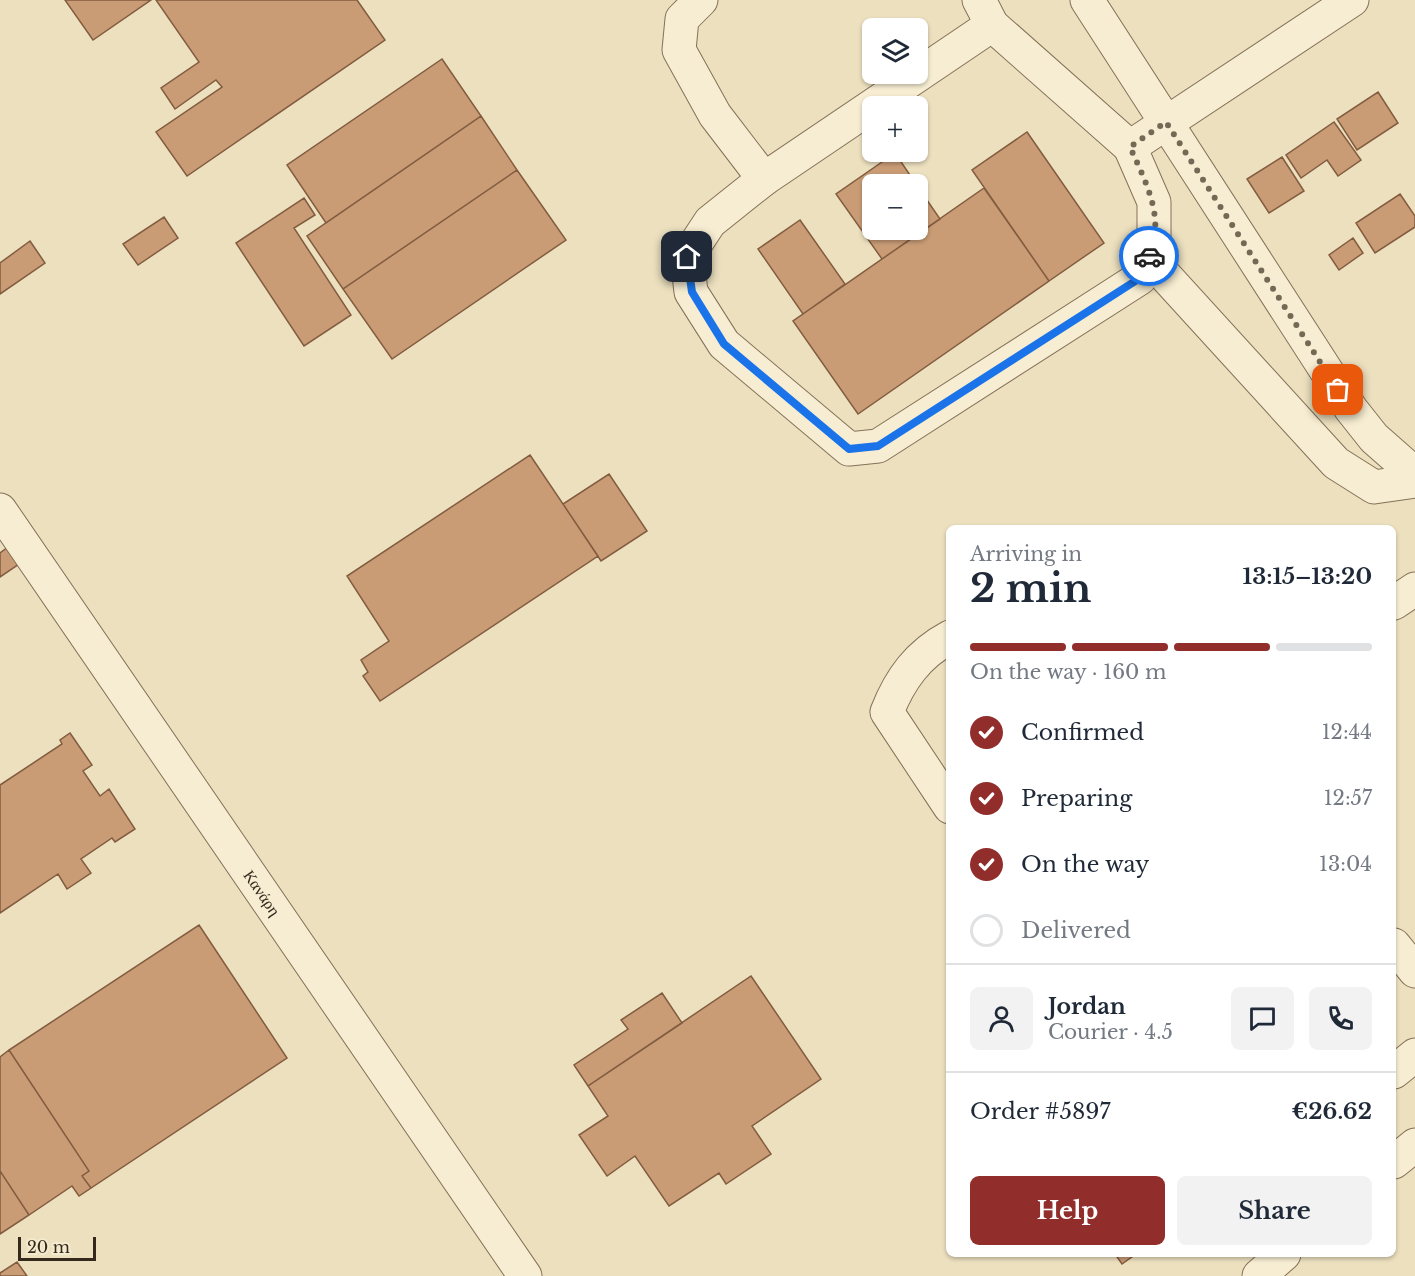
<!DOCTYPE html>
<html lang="en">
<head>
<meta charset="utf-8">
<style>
	:root { --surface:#fff; --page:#f2f2f3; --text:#1f2937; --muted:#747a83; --line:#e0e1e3; --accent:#912e2b }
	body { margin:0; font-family:"Libre Baskerville",serif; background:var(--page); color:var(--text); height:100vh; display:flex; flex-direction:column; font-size:22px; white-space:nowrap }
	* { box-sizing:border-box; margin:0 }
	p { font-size:20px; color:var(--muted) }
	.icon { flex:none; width:33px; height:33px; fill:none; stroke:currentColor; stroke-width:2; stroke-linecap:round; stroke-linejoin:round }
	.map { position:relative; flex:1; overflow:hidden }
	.drawer { position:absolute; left:946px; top:525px; width:450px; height:732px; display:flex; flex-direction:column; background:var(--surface); border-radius:9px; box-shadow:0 2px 4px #0004 }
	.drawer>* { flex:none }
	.tools { position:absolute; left:862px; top:18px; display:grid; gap:12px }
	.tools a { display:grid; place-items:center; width:66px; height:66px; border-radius:9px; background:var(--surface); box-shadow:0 2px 4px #0004; font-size:30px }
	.scale { position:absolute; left:18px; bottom:15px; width:78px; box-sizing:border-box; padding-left:6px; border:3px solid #34291c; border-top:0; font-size:16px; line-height:21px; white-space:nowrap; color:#34291c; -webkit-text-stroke:4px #f4eace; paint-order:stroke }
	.pin { position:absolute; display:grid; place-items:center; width:51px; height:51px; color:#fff; margin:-26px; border-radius:12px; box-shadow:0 3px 9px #0006 }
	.courier { position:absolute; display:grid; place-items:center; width:60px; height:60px; margin:-30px; border:4px solid #1a73e8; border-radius:50%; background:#fff; color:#222; box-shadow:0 2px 8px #0007 }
	.headline em { font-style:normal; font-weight:700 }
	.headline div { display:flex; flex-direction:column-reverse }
	.headline { display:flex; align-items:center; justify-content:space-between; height:102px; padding:0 24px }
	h1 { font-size:39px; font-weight:700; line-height:45px }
	.bar { display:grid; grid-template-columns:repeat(4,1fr); gap:9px 6px; align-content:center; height:72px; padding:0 24px }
	.bar i { height:8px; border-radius:4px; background:var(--line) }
	.bar .on { background:var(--accent) }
	.bar p { grid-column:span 4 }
	.line { display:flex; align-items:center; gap:15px; padding:0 24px; border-top:2px solid var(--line) }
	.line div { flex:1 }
	.round { display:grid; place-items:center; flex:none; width:63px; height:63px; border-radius:9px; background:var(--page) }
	ol { padding:0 24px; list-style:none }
	li { display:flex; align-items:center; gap:18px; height:66px }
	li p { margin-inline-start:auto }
	li .icon { padding:6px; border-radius:50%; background:var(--accent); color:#fff; stroke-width:4 }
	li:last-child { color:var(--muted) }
	li i { width:33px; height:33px; border:3px solid var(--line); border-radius:50% }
	.button { display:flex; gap:12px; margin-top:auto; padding:12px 24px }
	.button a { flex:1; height:69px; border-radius:9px; background:var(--accent); color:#fff; font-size:24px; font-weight:700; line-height:69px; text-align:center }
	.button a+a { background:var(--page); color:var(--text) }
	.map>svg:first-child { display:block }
	.building { fill:#c99c76; stroke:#825c3f; stroke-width:1.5 }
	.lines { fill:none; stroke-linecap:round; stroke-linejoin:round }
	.minor-casing { stroke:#847158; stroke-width:35 }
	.minor { stroke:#f7edd2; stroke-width:33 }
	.done { stroke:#746955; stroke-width:6; stroke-dasharray:0 10.8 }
	.route { stroke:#1a73e8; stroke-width:8 }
	.labels { text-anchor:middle; stroke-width:5; stroke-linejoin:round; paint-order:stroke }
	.street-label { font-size:16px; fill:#34291c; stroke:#f4eace }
</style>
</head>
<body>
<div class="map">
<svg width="1415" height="1276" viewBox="0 0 1415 1276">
	<rect width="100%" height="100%" fill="#ece0bf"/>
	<path class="building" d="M65 0H151L93 40Z
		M156 0H357L385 40 187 176 156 132 222 87 216 80 175 109 161 88 199 62Z
		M442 59 481 116 326 223 287 165Z
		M1378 92 1398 123 1357 150 1337 119Z
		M481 116 517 170 343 289 307 236Z
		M1334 122 1361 160 1338 176 1327 160 1301 178 1286 155Z
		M1027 132 1104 243 1049 281 972 170Z
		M895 153 916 184H873V230H918V187L940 219 882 259 836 194Z
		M1282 157 1304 191 1269 213 1247 179Z
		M517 170 566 240 392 359 343 289Z
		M984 188 1049 281 858 414 793 321Z
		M1400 194 1415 216V227L1375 253 1356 223Z
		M304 198 315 215 294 228 351 315 304 346 236 243Z
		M164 217 178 238 138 265 123 244Z
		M800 220 845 284 803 314 758 249Z
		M1353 238 1363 253 1339 270 1329 255Z
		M30 241 45 263 0 294V263Z
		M530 455 598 556 380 701 363 676 368 672 361 660 389 641 347 576Z
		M609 474 647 531 601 561 563 504Z
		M8 547 19 564 0 577V553Z
		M70 733 92 765 83 771 100 796 109 789 135 829 115 842 112 838 81 859 91 873 67 889 58 874 0 913V785L62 744 60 740Z
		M199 925 287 1058 91 1188 82 1176 89 1171 9 1050Z
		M751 976 821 1079 752 1126 771 1154 726 1184 719 1173 669 1206 635 1156 607 1176 579 1135 608 1116 588 1086Z
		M662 993 682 1023 588 1086 574 1065 628 1029 621 1020Z
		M9 1050 89 1171 82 1176 91 1188 79 1196 72 1186 29 1215 0 1171V1057Z
		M0 1171 29 1215 0 1234Z
		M1115 1254H1136L1122 1264Z
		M17 1262 27 1276H0V1273Z"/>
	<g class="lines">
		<defs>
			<g id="minor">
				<path d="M701 0 682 19 679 50 715 115 764 179"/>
				<path d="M979 0 992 25 1130 147 1352 0"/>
				<path d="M1087 0 1351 409 1374 438 1415 474"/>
				<path d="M992 25 764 179 710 222 687 257 691 292 724 344 849 449 878 446 1140 278 1154 245V202L1130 147"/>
				<path d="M1148 257 1336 463 1374 487 1415 481"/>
				<path id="s1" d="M0 510 525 1276"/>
				<path d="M1394 603 1415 589"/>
				<path d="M950 637C918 654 900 679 887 712L950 807"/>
				<path d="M1394 945 1415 971"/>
				<path d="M1394 1072 1415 1055"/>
				<path d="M1394 1162 1415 1145"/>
				<path d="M1259 1276 1284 1254"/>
			</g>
		</defs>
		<use href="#minor" class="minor-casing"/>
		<use href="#minor" class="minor"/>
	</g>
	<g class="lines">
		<path class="done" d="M1149 256C1166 218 1145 181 1130 147L1166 122 1338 390"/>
		<path class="route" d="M687 257 692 292 724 344 849 449 878 446 1140 278 1149 256"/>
	</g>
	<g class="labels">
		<g class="street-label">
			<text dy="6" stroke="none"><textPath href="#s1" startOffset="464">Κανάρη</textPath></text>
		</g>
	</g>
</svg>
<div class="tools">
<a><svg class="icon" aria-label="layers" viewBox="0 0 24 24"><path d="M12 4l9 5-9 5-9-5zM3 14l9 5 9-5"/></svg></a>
<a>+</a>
<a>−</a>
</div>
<div class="scale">20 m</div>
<div class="pin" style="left:1338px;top:390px;background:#ea580c"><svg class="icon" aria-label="bag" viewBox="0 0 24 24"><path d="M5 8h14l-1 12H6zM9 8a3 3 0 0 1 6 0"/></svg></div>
<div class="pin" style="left:687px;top:257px;background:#1f2937"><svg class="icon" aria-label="home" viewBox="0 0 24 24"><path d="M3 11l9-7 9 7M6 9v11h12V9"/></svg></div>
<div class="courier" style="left:1149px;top:256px"><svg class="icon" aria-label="car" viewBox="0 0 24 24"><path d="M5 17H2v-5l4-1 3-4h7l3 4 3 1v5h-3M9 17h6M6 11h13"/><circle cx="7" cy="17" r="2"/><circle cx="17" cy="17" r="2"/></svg></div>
<section class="drawer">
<div class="headline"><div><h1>2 min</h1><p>Arriving in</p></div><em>13:15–13:20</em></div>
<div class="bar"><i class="on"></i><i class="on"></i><i class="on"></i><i></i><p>On the way · 160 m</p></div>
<ol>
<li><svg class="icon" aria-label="check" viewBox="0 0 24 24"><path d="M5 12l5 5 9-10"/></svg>Confirmed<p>12:44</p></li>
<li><svg class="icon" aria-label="check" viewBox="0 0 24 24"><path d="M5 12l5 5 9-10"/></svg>Preparing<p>12:57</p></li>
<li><svg class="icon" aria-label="check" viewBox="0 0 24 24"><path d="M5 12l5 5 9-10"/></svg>On the way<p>13:04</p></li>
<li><i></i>Delivered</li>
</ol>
<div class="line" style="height:108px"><a class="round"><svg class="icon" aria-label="person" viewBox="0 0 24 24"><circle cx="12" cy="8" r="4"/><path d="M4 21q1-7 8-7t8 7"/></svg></a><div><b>Jordan</b><p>Courier · 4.5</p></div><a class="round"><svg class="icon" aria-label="chat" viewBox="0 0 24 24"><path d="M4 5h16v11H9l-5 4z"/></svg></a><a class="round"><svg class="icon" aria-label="phone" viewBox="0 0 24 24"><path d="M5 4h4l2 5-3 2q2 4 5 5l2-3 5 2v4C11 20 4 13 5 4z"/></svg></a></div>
<div class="line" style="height:78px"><div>Order #5897</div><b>€26.62</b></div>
<div class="button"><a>Help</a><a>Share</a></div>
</section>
</div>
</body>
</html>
